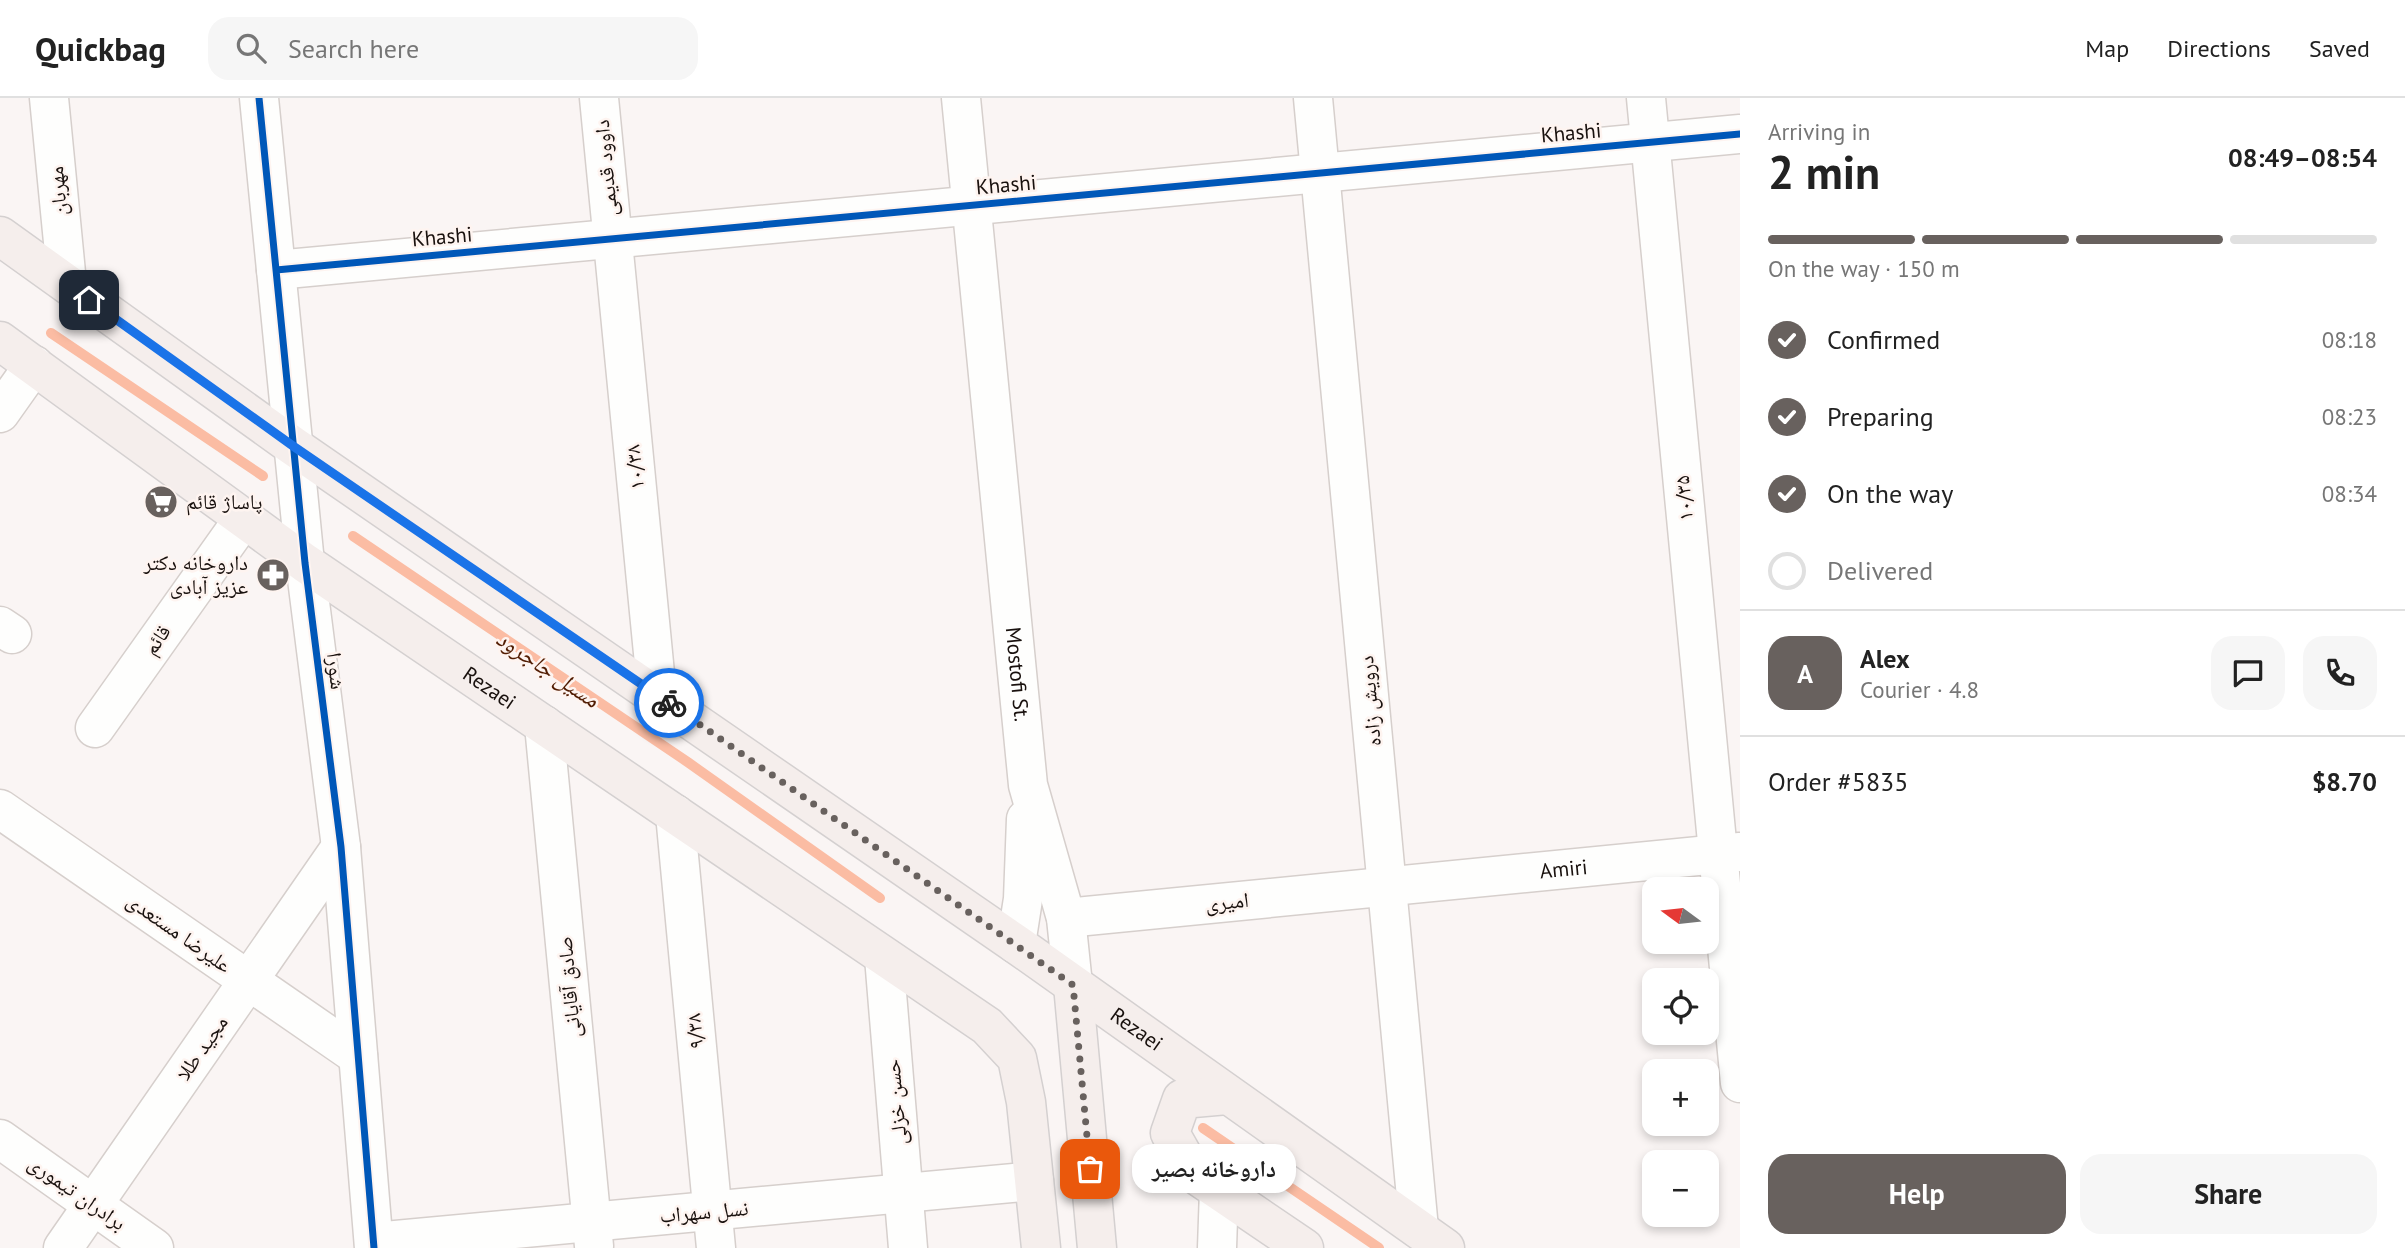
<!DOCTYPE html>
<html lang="en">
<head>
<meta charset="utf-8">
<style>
	:root { --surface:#fff; --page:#f6f6f6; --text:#222; --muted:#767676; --line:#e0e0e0; --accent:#68615e }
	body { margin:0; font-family:"PT Sans","Noto Naskh Arabic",sans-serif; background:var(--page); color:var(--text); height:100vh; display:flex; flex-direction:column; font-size:26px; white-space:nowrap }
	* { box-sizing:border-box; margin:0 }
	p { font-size:23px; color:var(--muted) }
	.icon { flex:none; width:38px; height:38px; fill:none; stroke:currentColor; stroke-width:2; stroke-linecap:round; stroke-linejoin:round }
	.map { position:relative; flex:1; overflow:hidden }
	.panel { display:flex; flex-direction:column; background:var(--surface); width:665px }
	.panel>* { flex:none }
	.needle { width:46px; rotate:285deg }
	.buttons { position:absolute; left:1642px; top:779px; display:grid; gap:14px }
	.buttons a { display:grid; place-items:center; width:77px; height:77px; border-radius:14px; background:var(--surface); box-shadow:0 4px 10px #0003; font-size:35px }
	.pin { position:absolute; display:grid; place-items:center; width:60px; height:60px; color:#fff; margin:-30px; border-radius:14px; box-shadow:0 4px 10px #0006 }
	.courier { position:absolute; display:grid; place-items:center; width:70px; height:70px; margin:-35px; border:5px solid #1a73e8; border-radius:50%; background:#fff; color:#222; box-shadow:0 2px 9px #0007 }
	.bubble { position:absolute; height:49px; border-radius:21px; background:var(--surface); box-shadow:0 4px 10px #0003; font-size:23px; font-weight:700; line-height:49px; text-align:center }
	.headline em { font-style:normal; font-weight:700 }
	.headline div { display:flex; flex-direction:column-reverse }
	.headline { display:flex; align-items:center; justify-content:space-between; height:119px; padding:0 28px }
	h1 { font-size:46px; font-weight:700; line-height:52px }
	.bar { display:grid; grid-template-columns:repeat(4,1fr); gap:10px 7px; align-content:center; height:84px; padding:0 28px }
	.bar i { height:9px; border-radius:5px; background:var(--line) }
	.bar .selected { background:var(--accent) }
	.bar p { grid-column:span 4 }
	.line { display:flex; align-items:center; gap:18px; padding:0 28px; border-top:2px solid var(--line) }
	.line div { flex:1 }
	.round { display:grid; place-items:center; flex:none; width:74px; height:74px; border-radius:21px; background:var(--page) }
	ol { padding:0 28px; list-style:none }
	li { display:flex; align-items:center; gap:21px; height:77px }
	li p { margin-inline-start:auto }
	li .icon { padding:7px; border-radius:50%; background:var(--accent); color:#fff; stroke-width:4 }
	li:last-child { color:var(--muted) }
	li i { width:38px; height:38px; border:4px solid var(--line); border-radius:50% }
	.primary-button { display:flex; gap:14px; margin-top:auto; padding:14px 28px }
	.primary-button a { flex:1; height:80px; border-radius:21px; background:var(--accent); color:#fff; font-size:28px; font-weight:700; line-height:80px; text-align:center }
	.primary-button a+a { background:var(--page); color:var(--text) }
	header { display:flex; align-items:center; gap:42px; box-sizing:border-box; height:98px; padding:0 35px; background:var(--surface); border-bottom:2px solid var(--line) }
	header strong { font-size:33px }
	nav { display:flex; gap:38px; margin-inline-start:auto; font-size:24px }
	.search { width:490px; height:63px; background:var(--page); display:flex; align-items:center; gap:18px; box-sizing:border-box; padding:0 24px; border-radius:21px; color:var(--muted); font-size:26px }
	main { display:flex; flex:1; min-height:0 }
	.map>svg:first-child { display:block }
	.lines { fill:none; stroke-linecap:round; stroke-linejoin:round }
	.stream { stroke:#fbbca3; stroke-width:10 }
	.minor-casing { stroke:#d6cfcc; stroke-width:41 }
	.major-casing { stroke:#d4d0d0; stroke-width:41 }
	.minor { stroke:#fefefd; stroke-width:38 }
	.major { stroke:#f5eeec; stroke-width:38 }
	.cycleway-casing { stroke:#fef4f0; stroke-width:11 }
	.cycleway { stroke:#0057b8; stroke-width:7 }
	.done { stroke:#68615e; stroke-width:7; stroke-dasharray:0 12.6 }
	.route { stroke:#1a73e8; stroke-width:9 }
	.labels { text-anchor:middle; stroke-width:5; stroke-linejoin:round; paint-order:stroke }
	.street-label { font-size:21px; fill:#19110e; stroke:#fef4f0 }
	.poi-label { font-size:21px; fill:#19110e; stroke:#fef4f0; text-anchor:start }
	.water-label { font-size:23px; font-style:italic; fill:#521d03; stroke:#fef4f0 }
</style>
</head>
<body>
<header>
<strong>Quickbag</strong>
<div class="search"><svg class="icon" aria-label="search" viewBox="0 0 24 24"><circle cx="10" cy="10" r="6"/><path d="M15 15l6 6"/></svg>Search here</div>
<nav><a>Map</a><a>Directions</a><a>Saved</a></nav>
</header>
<main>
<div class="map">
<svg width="1740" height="1150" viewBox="0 0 1740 1150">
	<rect width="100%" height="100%" fill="#faf5f4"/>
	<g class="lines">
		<path class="stream" d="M51 235 263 378
			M353 438 689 665 880 800
			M1203 1030 1379 1150"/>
		<defs>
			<g id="minor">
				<path d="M49 0 67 185"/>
				<path d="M259 0 305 465 341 749 374 1150"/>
				<path d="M599 0 657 596"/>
				<path id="s1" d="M961 0 1028 687 1066 820 1073 887"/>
				<path d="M1313 0 1419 1131"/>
				<path d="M1646 0 1740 985"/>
				<path d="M276 172 1740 36"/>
				<path d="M0 315 34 267"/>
				<path d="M0 528 12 536"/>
				<path d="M544 627 594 1148"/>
				<path d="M95 630 244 420"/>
				<path d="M0 711 358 958"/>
				<path d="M675 716 716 1150"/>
				<path id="s2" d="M1066 820 1740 754"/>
				<path d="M1016 846 1023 801 1026 721"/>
				<path d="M884 859 908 1150"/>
				<path d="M0 1041 154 1150"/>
				<path d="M374 1144 1034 1083"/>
				<path d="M63 1150 341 749"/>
				<path d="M1217 1150 1219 1092"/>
			</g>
			<g id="major">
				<path id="s3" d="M0 138 293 348 1016 846 1445 1150"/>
				<path id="s4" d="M0 243 305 465 987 928 1017 960 1026 1004 1041 1150"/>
				<path d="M1073 887 1097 1150"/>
				<path d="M1227 997 1182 1001 1170 1035 1192 1074 1304 1150"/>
			</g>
		</defs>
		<use href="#minor" class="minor-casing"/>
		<use href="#major" class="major-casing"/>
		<use href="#minor" class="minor"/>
		<use href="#major" class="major"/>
		<defs>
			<path id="cycleway" d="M259 0 305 465 341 749 374 1150
				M276 172 1740 36"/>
		</defs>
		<use href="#cycleway" class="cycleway-casing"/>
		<use href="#cycleway" class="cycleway"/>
	</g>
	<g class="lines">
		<path class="done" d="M669 605 1073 887 1090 1071"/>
		<path class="route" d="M89 202 293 348 669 605"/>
	</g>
	<defs>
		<symbol id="supermarket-disc" viewBox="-11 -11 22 22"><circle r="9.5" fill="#68615e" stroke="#fef4f0"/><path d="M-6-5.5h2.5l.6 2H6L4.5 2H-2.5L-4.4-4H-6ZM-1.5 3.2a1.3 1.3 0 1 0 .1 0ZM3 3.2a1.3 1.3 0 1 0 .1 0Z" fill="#fff"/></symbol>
		<symbol id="pharmacy-disc" viewBox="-11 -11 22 22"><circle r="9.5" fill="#68615e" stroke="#fef4f0"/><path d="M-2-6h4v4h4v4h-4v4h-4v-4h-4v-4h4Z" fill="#fff"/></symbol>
	</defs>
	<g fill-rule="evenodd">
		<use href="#supermarket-disc" x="142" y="385" width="38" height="38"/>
		<use href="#pharmacy-disc" x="254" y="458" width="38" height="38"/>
	</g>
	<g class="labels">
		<g class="street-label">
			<text transform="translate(1571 35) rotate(-5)" y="7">Khashi</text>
			<text transform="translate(606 70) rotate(-95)" y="7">داوود قدیمی</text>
			<text transform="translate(1006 87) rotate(-5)" y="7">Khashi</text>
			<text transform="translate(58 93) rotate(-95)" y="7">مهربان</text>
			<text transform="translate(442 139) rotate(-5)" y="7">Khashi</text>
			<text transform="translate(635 369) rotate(-96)" y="7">۱۰/۳۸</text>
			<text transform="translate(1684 400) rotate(-95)" y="7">۱۰/۳۵</text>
			<text transform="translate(157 542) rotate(-55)" y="7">قائم</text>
			<text transform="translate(336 573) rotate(83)" y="7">شورا</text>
			<text dy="7" stroke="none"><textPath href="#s1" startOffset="579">Mostofi St.</textPath></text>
			<text dy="7" stroke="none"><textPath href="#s4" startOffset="600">Rezaei</textPath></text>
			<text transform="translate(1370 603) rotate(-95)" y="7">درویش زاده</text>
			<text dy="7" stroke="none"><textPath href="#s2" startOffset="500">Amiri</textPath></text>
			<text transform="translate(1227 804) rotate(-6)" y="7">امیری</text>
			<text transform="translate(179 835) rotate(35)" y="7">علیرضا مستعدی</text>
			<text transform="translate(569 889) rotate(-95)" y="7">صادق آقایانی</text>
			<text dy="7" stroke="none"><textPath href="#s3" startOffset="1386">Rezaei</textPath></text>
			<text transform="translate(695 933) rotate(-95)" y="7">۹/۳۸</text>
			<text transform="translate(202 950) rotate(-55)" y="7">مجید طلا</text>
			<text transform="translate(896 1004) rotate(-95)" y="7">حسن خزلی</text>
			<text transform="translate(77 1095) rotate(35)" y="7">برادران تیموری</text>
			<text transform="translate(704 1114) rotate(-5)" y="7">نسل سهراب</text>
		</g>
		<g class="poi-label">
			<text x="186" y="411">پاساژ قائم</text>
			<text x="248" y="472" text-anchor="end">داروخانه دکتر<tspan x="248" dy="24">عزیز آبادی</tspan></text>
		</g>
		<g class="water-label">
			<text transform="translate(548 571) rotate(34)" y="8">مسیل جاجرود</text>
		</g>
	</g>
</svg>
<div class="buttons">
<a><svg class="needle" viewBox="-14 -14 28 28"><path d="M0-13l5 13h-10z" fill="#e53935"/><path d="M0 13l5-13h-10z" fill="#767676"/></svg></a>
<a><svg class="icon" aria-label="locate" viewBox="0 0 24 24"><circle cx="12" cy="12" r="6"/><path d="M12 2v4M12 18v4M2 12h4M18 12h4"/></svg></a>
<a>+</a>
<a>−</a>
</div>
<div class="pin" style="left:1090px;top:1071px;background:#ea580c"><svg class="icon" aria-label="bag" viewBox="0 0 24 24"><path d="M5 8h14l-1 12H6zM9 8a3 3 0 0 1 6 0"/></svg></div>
<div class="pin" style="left:89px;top:202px;background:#1f2937"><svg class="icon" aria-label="home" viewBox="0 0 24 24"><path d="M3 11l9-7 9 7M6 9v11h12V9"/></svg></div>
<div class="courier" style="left:669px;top:605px"><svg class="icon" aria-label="bike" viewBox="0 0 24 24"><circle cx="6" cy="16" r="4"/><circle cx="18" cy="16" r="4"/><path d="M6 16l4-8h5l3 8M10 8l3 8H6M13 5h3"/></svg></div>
<div class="bubble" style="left:1132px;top:1046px;width:164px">داروخانه بصیر</div>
</div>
<section class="panel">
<div class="headline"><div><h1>2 min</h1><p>Arriving in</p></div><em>08:49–08:54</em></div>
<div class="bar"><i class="selected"></i><i class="selected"></i><i class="selected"></i><i></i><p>On the way · 150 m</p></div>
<ol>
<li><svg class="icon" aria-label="check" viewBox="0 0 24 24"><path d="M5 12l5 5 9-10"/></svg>Confirmed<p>08:18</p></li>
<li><svg class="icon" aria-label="check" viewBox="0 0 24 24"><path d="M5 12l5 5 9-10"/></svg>Preparing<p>08:23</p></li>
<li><svg class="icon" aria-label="check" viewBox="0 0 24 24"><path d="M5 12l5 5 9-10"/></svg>On the way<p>08:34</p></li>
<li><i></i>Delivered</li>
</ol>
<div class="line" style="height:126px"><b class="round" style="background:var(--accent);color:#fff">A</b><div><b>Alex</b><p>Courier · 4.8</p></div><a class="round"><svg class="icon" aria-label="chat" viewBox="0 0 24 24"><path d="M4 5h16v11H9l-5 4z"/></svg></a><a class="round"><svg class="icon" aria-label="phone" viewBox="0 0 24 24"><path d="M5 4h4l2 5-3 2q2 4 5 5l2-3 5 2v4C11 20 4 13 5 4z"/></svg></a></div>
<div class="line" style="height:91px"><div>Order #5835</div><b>$8.70</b></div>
<div class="primary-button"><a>Help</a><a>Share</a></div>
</section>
</main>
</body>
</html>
